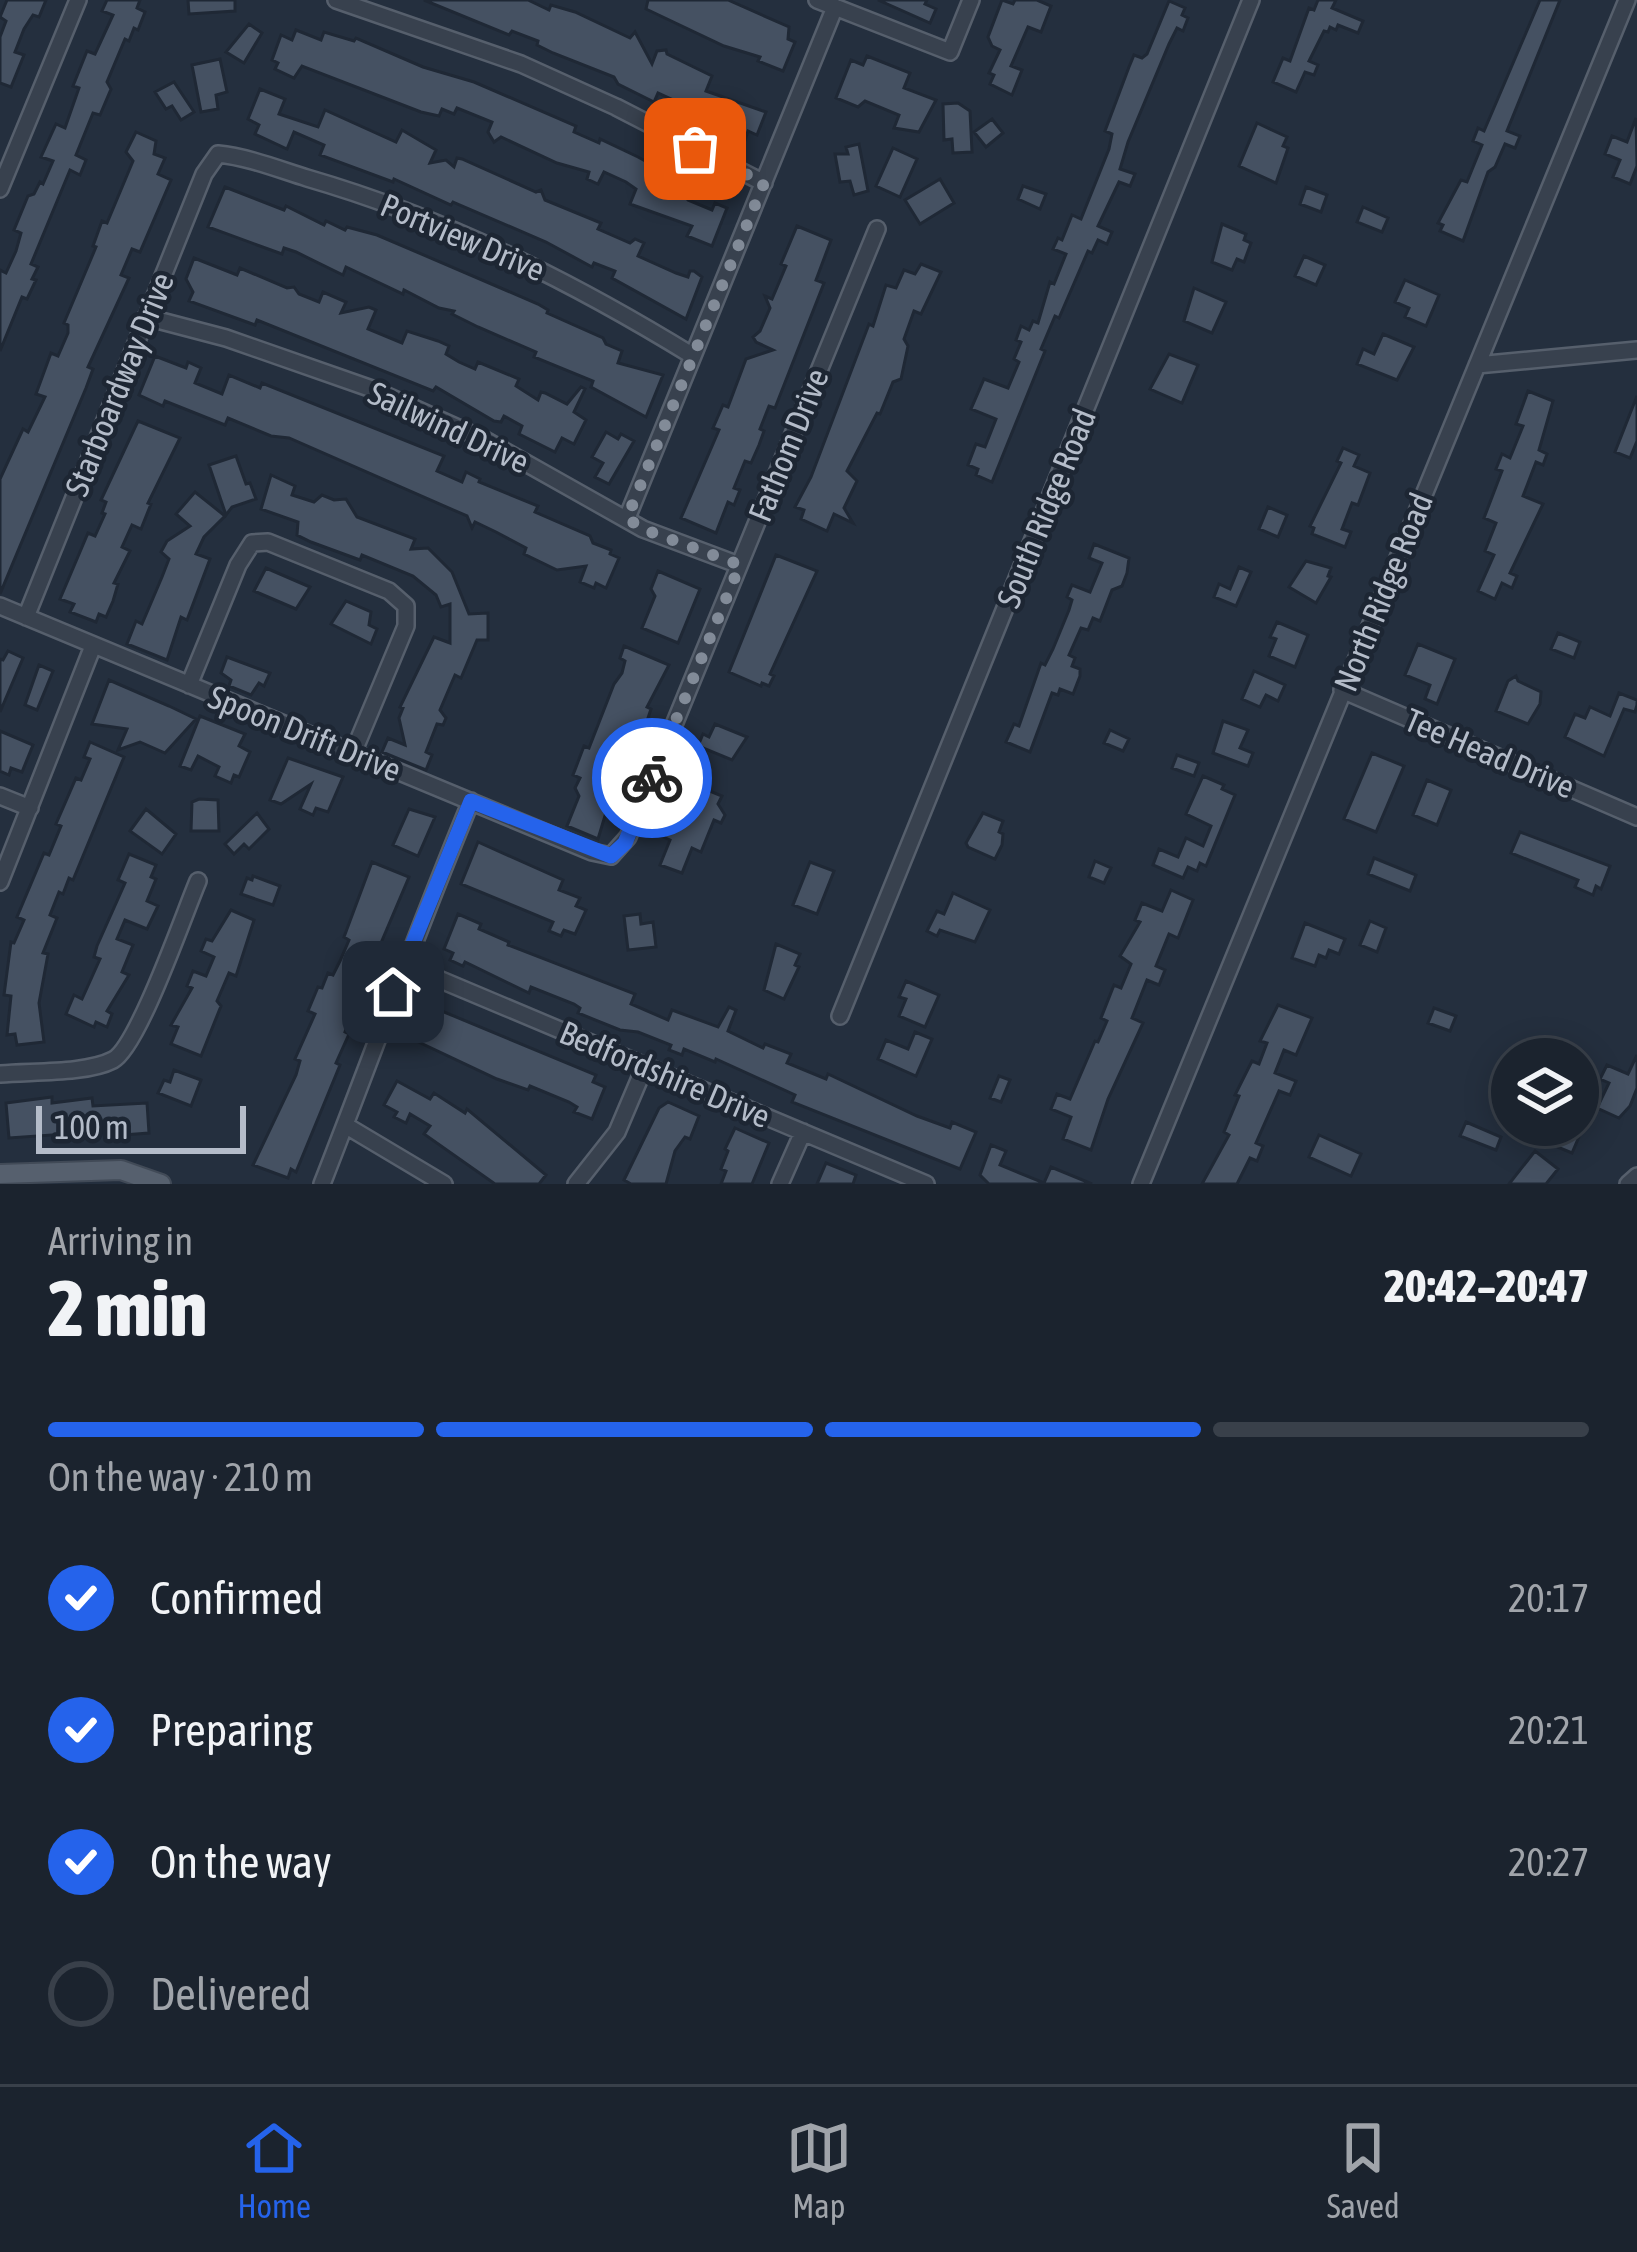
<!DOCTYPE html>
<html lang="en">
<head>
<meta charset="utf-8">
<style>
	:root { --surface:#1b232e; --page:#242b36; --text:#f1f3f6; --muted:#a0a4aa; --line:#39404a; --accent:#2563eb }
	body { margin:0; font-family:"Asap Condensed",sans-serif; background:var(--page); color:var(--text); height:100vh; display:flex; flex-direction:column; font-size:45px; white-space:nowrap }
	* { box-sizing:border-box; margin:0 }
	p { font-size:39px; color:var(--muted) }
	.icon { flex:none; width:66px; height:66px; fill:none; stroke:currentColor; stroke-width:2; stroke-linecap:round; stroke-linejoin:round }
	.map { position:relative; height:1184px; overflow:hidden }
	.sheet { display:flex; flex-direction:column; background:var(--surface); flex:1 }
	.sheet>* { flex:none }
	.controls { position:absolute; left:1491px; top:1038px; display:grid; gap:24px }
	.controls a { display:grid; place-items:center; width:108px; height:108px; border-radius:50%; background:var(--surface); box-shadow:0 6px 30px #0003,0 0 0 3px var(--line); font-size:60px }
	.scale { position:absolute; left:36px; bottom:30px; width:210px; box-sizing:border-box; padding-left:12px; border:6px solid #b4bcc9; border-top:0; font-size:33px; line-height:42px; white-space:nowrap; color:#b4bcc9; -webkit-text-stroke:9px #1d2633; paint-order:stroke }
	.pin { position:absolute; display:grid; place-items:center; width:102px; height:102px; color:#fff; margin:-51px; border-radius:24px; box-shadow:0 6px 18px #0006 }
	.courier { position:absolute; display:grid; place-items:center; width:120px; height:120px; margin:-60px; border:9px solid #2563eb; border-radius:50%; background:#fff; color:#222; box-shadow:0 3px 15px #0007 }
	.summary em { font-style:normal; font-weight:800 }
	.summary div { display:flex; flex-direction:column-reverse }
	.summary { display:flex; align-items:center; justify-content:space-between; height:204px; padding:0 48px }
	h1 { font-size:78px; font-weight:800; line-height:90px }
	.bar { display:grid; grid-template-columns:repeat(4,1fr); gap:18px 12px; align-content:center; height:144px; padding:0 48px }
	.bar i { height:15px; border-radius:9px; background:var(--line) }
	.bar .selected { background:var(--accent) }
	.bar p { grid-column:span 4 }
	ol { padding:0 48px; list-style:none }
	li { display:flex; align-items:center; gap:36px; height:132px }
	li p { margin-inline-start:auto }
	li .icon { padding:12px; border-radius:50%; background:var(--accent); color:#fff; stroke-width:4 }
	li:last-child { color:var(--muted) }
	li i { width:66px; height:66px; border:6px solid var(--line); border-radius:50% }
	.dock { display:flex; justify-content:space-around; align-items:center; height:168px; border-top:3px solid var(--line); background:var(--surface); font-size:33px; color:var(--muted) }
	.dock a { display:grid; justify-items:center; gap:6px }
	.dock .selected { color:var(--accent) }
	.map>svg:first-child { display:block }
	.building { fill:#455162; stroke:#1f2835; stroke-width:3 }
	.lines { fill:none; stroke-linecap:round; stroke-linejoin:round }
	.minor-casing { stroke:#565f6c; stroke-width:20 }
	.major-casing { stroke:#414a57; stroke-width:22 }
	.minor { stroke:#38414e; stroke-width:15 }
	.major { stroke:#56606e; stroke-width:18 }
	.done { stroke:#828b98; stroke-width:12; stroke-dasharray:0 21.6 }
	.route { stroke:#2563eb; stroke-width:15 }
	.labels { text-anchor:middle; stroke-width:9; stroke-linejoin:round; paint-order:stroke }
	.street-label { font-size:33px; fill:#b4bcc9; stroke:#1d2633 }
</style>
</head>
<body>
<div class="map">
<svg width="1637" height="1184" viewBox="0 0 1637 1184">
	<rect width="100%" height="100%" fill="#242f3e"/>
	<path class="building" d="M7 0H46L39 17 33 15 24 29 15 52 24 55 11 87 0 83V37L6 21 0 17Z
		M107 0H140L137 8 145 12 138 30 134 28 129 41 125 39 107 82 111 89 100 115 93 113 76 155 86 160 80 175 70 170 31 264 38 267 32 279 36 280 27 299 22 297 0 351V270L6 273 16 251 21 233 14 230 28 196 34 194 40 182 43 184 53 161 41 157 56 124 65 128 79 88 73 86 87 51 95 54 113 15 102 11Z
		M188 0H235V11L189 14Z
		M424 0H528L549 10 551 5 575 12 630 38 635 32 652 64 657 51 666 50 667 54 712 76 706 91 766 112 757 135 748 131 744 143 685 118 678 113 682 104 658 93 654 102 618 84 614 77 553 53 537 45 538 41 512 31 509 35Z
		M648 0H728L789 27 788 39 795 42 783 71 758 61 760 57 724 46 646 9Z
		M878 0H927L925 4 936 9 930 23Z
		M1002 0 1013 4 1015 0H1037L1051 6 1041 32 1028 27 1011 66 1022 70 1012 95 990 84 994 75 989 73 1000 50 992 46 988 37Z
		M1318 0H1336L1332 8 1363 21 1358 33 1338 25 1336 30 1330 27 1328 32 1324 31 1309 61 1318 65 1314 75 1305 72 1296 92 1273 82 1283 58 1290 61 1309 8 1314 10Z
		M1540 0H1560L1507 131 1520 136 1515 148 1505 144 1495 167 1488 172 1463 241 1440 231 1443 225 1438 223 1461 180 1467 182 1482 145 1473 141 1478 128 1484 131Z
		M1169 1 1185 8 1182 15 1188 18 1183 31 1177 28 1169 44 1128 142 1120 169 1135 174 1130 186 1119 182 1098 226 1112 232 1107 244 1098 240 1092 253 1088 251 1059 318 1055 316 1041 349 1045 351 992 482 976 475 978 469 968 465 976 444 985 447 996 419 971 409 984 379 1008 388 1019 362 1014 359 1021 342 1016 340 1021 326 1029 330 1033 321 1038 323 1050 282 1054 284 1066 254 1053 249 1058 238 1062 240 1072 215 1081 219 1109 149 1112 134 1105 131 1129 67 1134 55 1142 58 1147 54Z
		M249 24 262 33 244 63 226 52Z
		M296 30 321 40 324 32 354 41 356 38 423 67 474 82 576 126 574 132 599 143 600 139 638 157 689 185 685 195 688 200 712 210 715 203 727 208 712 246 687 236 692 226 630 204 636 189 626 182 604 172 598 184 587 179 589 172 557 163 501 137 494 142 488 132 492 122 457 108 454 114 442 109 439 116 421 112 302 66 294 78 275 69 278 63 272 60 281 35 292 40Z
		M867 56 910 73 904 88 936 100 919 132 894 128 899 115 865 101 858 107 836 98 851 60 863 65Z
		M220 59 227 92 216 95 218 109 201 112 192 65Z
		M174 82 194 112 181 120 172 106 166 109 155 92Z
		M260 89 285 99 279 114 318 127 325 110 396 142 402 130 436 150 430 163 446 160 454 167 457 158 462 159 536 192 541 190 545 200 601 223 598 229 630 243 635 239 644 243 638 256 676 273 688 277 690 271H694L702 277 686 319 612 278 615 271 594 263 592 267 546 242 453 202 451 205 394 179 393 182 320 155 324 145 294 132 287 149 255 134 259 125 248 119Z
		M958 103 970 111 972 152 953 153 952 139 944 140 943 104Z
		M1636 118 1637 166 1630 184 1613 177 1620 160 1605 154 1612 136 1627 142Z
		M992 119 1003 133 986 147 974 132Z
		M1257 123 1287 137 1283 146 1288 148 1276 183 1239 166Z
		M136 132 156 141 154 154 165 158 158 174 171 180 140 252 132 249 121 275 129 278 88 367 93 369 86 388 0 594V479L23 429 28 432 45 397 36 394 51 353 58 356 68 333V325L64 323 96 247 93 246 102 221 107 223 133 161 126 152Z
		M859 144 868 191 854 195 850 181 840 182 835 154H848L846 147Z
		M893 148 917 159 900 197 876 186Z
		M940 179 954 203 920 224 905 200Z
		M1023 186 1046 194 1040 209 1018 199Z
		M225 187 284 210 286 206 324 225 326 221 345 230 347 227 377 235 538 304 548 310 547 313 603 338 606 344 622 351 618 363 663 375 646 417 591 387 593 381 534 357 536 352 478 327 452 314 454 311 439 308 404 290 403 294 346 267 343 275 296 252 284 248 282 254 208 227Z
		M1306 187 1327 195 1321 212 1300 204Z
		M1363 207 1388 218 1382 232 1357 222Z
		M1222 224 1246 234 1244 240 1251 243 1244 262 1237 259 1232 270 1212 262Z
		M797 226 831 240 816 280 824 283 775 408 769 406 760 429 764 431 759 445 751 463 745 461 734 488 740 490 734 505 728 502 716 533 681 518 719 430 713 428 723 405 728 407 746 359 773 350 756 342 753 337 760 331 770 308 765 296 772 299 786 266 781 264Z
		M1304 256 1325 265 1316 285 1295 276Z
		M194 258 237 275 240 268 287 288 294 287 299 294 319 302 323 292 346 302 341 313 369 307 376 310 368 329 402 343 407 331 438 341 449 346 446 354 459 362 475 369 478 362 519 379 516 386 538 400 541 392 545 393 567 404 581 387 585 389 574 412 586 420 574 444 562 438 555 452 519 434 522 426 504 416 501 422 494 421 436 387 433 391 257 320 255 325 189 301 193 292 186 279Z
		M921 264 941 272 921 314 914 311 904 339 908 346 901 379 893 382 880 414 877 413 847 471 857 481 844 508 853 523 834 514 827 531 801 519 804 510 795 507 811 477 869 324 873 326 886 285 896 288 904 270 915 274Z
		M1405 280 1439 295 1426 326 1405 317 1409 308 1395 302Z
		M1194 288 1226 302 1212 333 1184 321Z
		M1383 334 1414 347 1397 380 1357 364 1363 349 1374 354Z
		M1169 354 1198 365 1182 403 1150 389Z
		M155 356 186 368 188 362 201 368 195 383 222 394 229 375 260 388 262 383 444 456 437 471 462 482 466 472 480 479 479 482 538 506 535 512 590 536 593 543 611 550 610 554 619 558 606 588 596 583 594 588 580 582 586 566 557 570 524 554 526 548 496 532 475 522 472 528 467 516 289 438 271 436 228 418 225 425 165 401 163 406 139 395Z
		M1528 391 1553 401 1539 450 1547 454 1543 465 1536 462 1523 496 1543 504 1510 573 1517 576 1512 588 1502 583 1495 599 1478 591 1494 555 1485 551 1496 523 1484 518 1502 471 1496 469 1502 454 1510 458 1523 426 1516 424Z
		M1637 396V441L1630 458 1615 452Z
		M138 421 180 438 148 503 151 504 141 529 132 525 122 547 130 551 114 583 118 584 113 601 106 617 99 614 96 622 70 612 74 604 60 599 88 533 95 536 105 514 102 513 106 502 101 500Z
		M606 432 618 439 621 434 634 441 609 484 595 477 603 463 592 457Z
		M1343 448 1359 455 1354 466 1370 473 1358 505 1352 503 1342 529 1351 532 1345 547 1312 534 1314 528 1310 526 1341 463 1337 461Z
		M236 456 246 484 250 483 256 499 232 507 226 515 209 465Z
		M271 475 295 486 292 495 314 502 322 495 334 500 346 499 357 517 415 539 411 549 428 548 452 572 469 614 488 613V640H477L461 678 455 675 440 710 446 718 443 725 437 724 426 752 432 755 426 770 382 752 388 738 405 745 399 718 403 708 400 707 434 637 450 643V604L441 607 436 595 413 576 362 555 360 560 311 542 297 535 298 522 261 509Z
		M195 492 225 516 204 537 196 554 210 559 187 620 181 617 167 660 127 644 136 621 142 624 162 577 169 559 161 552 167 541 190 526 176 514Z
		M1268 507 1287 515 1278 537 1259 529Z
		M1094 544 1129 558 1127 573 1122 586 1112 590 1100 621 1093 618 1088 630 1081 628 1069 655 1075 658 1072 666 1080 669V676L1073 694 1060 689 1058 695 1052 693 1030 752 1006 742 1014 724 1019 726 1041 663 1045 665 1053 649 1069 610 1072 600 1067 597 1072 585 1090 592 1102 563 1089 558Z
		M776 555 817 571 770 674 774 676 769 686 762 683 761 686 729 672Z
		M1306 561 1331 568 1328 576 1331 577 1316 603 1289 587Z
		M1239 567 1251 572 1236 606 1214 597 1219 584 1230 589Z
		M266 568 310 587 296 609 254 591Z
		M658 571 700 589 678 643 642 628 655 596 651 589Z
		M346 601 371 612 369 625 377 629 371 644 331 624Z
		M1277 622 1308 635 1295 667 1269 656 1276 639 1270 637Z
		M1558 633 1580 642 1574 658 1551 649Z
		M1418 644 1455 659 1437 704 1425 699 1430 685 1405 675Z
		M624 646 669 665 647 707 651 709 646 724 616 798 611 796 598 839 567 826 579 796 575 788 580 778 573 775 584 746 589 748 614 684 622 673 625 661 620 658Z
		M8 651 23 658 0 712V659L3 660Z
		M227 657 270 673 264 686 259 683 251 695 229 686 231 680 221 673Z
		M39 665 53 671 37 710 25 705Z
		M1254 671 1285 685 1278 701 1266 695 1260 707 1242 699Z
		M1516 676 1518 681 1541 692 1540 704 1528 724 1496 711 1508 681Z
		M109 680 169 706 196 719 165 753 140 742 118 750 127 729 92 724Z
		M1619 693 1637 700V705L1635 712 1624 709 1604 756 1565 737 1575 714 1585 718 1590 707 1610 716Z
		M200 716 245 734 239 746 250 752 239 777 234 775 231 783 215 776 219 767 198 756 191 770 180 766Z
		M1223 721 1248 730 1240 748 1253 753 1248 766 1213 753Z
		M715 724 747 737 732 760 698 746 703 734 709 737Z
		M1110 730 1129 739 1123 751 1104 743Z
		M0 731 33 745 22 772 11 768 9 775 0 771Z
		M90 742 124 757 73 880 69 878 63 894 59 892 50 915 57 918 43 953 48 954 39 1003 44 1042 17 1045 15 1034 7 1035 11 996 4 995 11 942 14 943 24 920 17 917 44 853 49 855 61 826 56 824 76 778 81 780 90 759 84 757Z
		M1372 753 1404 766 1376 832 1344 819Z
		M1177 755 1199 763 1194 776 1172 768Z
		M288 758 343 777 328 812 316 808 313 815 300 809 311 784 281 804 270 800Z
		M1203 776 1224 785 1222 789 1235 795 1206 866 1200 863 1197 871 1188 867 1183 878 1153 865 1159 849 1178 857 1186 838 1203 846 1211 826 1186 814Z
		M683 780 722 796 718 804 725 815 721 823 714 820 701 852 692 848 682 873 660 865 670 840 661 836Z
		M1427 780 1451 790 1437 825 1413 815Z
		M199 799 218 800 219 831H191L192 802Z
		M146 809 176 834 162 854 130 831Z
		M409 809 435 817 418 856 393 845Z
		M257 813 269 829 249 849 244 844 234 854 225 844Z
		M983 813 1003 821 999 832 1003 834 1002 845 995 859 968 847 966 843Z
		M1520 832 1610 866 1601 889 1596 886 1593 895 1575 887 1578 880 1511 853Z
		M478 842 563 880 559 890 580 898 576 906 586 910 575 934 564 930 561 936 549 931 553 922 461 884Z
		M129 854 156 865 151 877 156 879 147 901 158 906 147 929 125 920 117 939 133 945 122 972 129 975 107 1011 112 1014 107 1027 96 1022 94 1027 66 1014 74 995 82 999 100 959 94 957 97 946 125 883 118 880Z
		M1374 858 1416 875 1410 891 1368 874Z
		M1095 861 1111 868 1104 883 1089 877Z
		M372 862 409 877 378 950 371 947 363 967 367 969 345 1032 349 1034 336 1063 340 1065 296 1172 291 1169 288 1178 253 1165 296 1075 300 1061 295 1059 315 1014 308 1011 318 987 322 988 328 973 333 975 340 961 349 940 344 937Z
		M810 862 834 871 817 914 793 905Z
		M253 876 280 886 273 905 241 894 247 878 252 880Z
		M1171 890 1193 900 1178 938 1169 934 1156 966 1165 970 1159 985 1147 980 1132 1018 1143 1023 1108 1099 1091 1150 1063 1139 1071 1117 1051 1109 1057 1094 1070 1099 1095 1041 1098 1042 1107 1021 1101 1018 1114 985 1121 988 1131 964 1120 956 1140 922 1135 920 1142 903 1162 911Z
		M953 893 990 910 975 942 940 930 937 936 927 931 937 911 944 914Z
		M231 910 254 920 236 976 229 973 217 1001 221 1006 201 1056 171 1044 178 1027 171 1025 192 988 187 986 193 971 206 976 214 957 201 951 206 939 212 941Z
		M458 914 481 924 479 929 509 942 508 945 635 994 631 1004 668 1020 672 1010 718 1027 729 1007 736 1010 728 1031 763 1048 765 1044 791 1054 787 1063 826 1079 828 1074 917 1116 950 1128 952 1122 976 1132 960 1169 792 1102 795 1095 716 1059 715 1062 684 1049 682 1055 669 1050 671 1045 638 1032 620 1030 578 1013 580 1008 574 1004 531 987 529 993 465 962 463 966 450 960 453 953 444 949Z
		M640 914 641 924 653 922 656 947 628 950 624 916Z
		M1370 921 1386 928 1377 952 1360 945Z
		M1305 923 1345 939 1339 954 1329 950 1326 958 1319 955 1315 966 1292 958Z
		M776 944 800 954 795 965 799 967 784 999 764 990Z
		M906 981 939 995 925 1027 899 1016 906 999 899 997Z
		M1278 1005 1312 1018 1296 1055 1284 1050 1275 1073 1296 1081 1290 1095 1279 1091 1256 1143 1263 1146 1257 1161 1250 1158 1237 1184H1202L1229 1135 1224 1132 1239 1096 1235 1095 1252 1061 1259 1064 1267 1043 1260 1041Z
		M432 1007 596 1075 593 1082 605 1087 592 1119 574 1112 577 1107 569 1102 530 1086 528 1090 497 1079 408 1037 420 1008 430 1012Z
		M1434 1008 1456 1016 1450 1031 1428 1023Z
		M915 1032 932 1039 916 1076 878 1059 886 1040 908 1049Z
		M1637 1055V1088L1630 1106 1619 1118 1597 1108 1609 1083 1600 1079 1607 1065 1628 1074Z
		M174 1070 201 1080 191 1106 158 1093 164 1080 170 1082Z
		M999 1076 1010 1080 1001 1102 990 1098Z
		M397 1081 430 1099 434 1093 465 1113 467 1109 546 1175 539 1184H495L424 1134 430 1126 410 1114 406 1123 394 1117 397 1112 384 1105Z
		M52 1097V1103L92 1098 93 1106 147 1103 149 1133 123 1135V1130L9 1138 6 1103Z
		M668 1102 699 1116 690 1139 685 1137 675 1151 666 1184H631L624 1180 659 1108Z
		M1466 1122 1501 1137 1496 1150 1460 1136Z
		M1564 1125H1584L1572 1153 1555 1146Z
		M735 1128 769 1143 752 1184H721L726 1171 721 1169 728 1151 725 1149Z
		M1319 1135 1361 1154 1351 1176 1309 1157Z
		M991 1145 1006 1151 1000 1165 1044 1183 1051 1167 1092 1184H989L980 1175Z
		M1535 1151 1558 1169 1546 1184H1509Z
		M826 1163 856 1175 853 1184H817Z"/>
	<g class="lines">
		<defs>
			<path id="minor" d="M336 0 521 64 616 107 764 183
				M817 0 950 52 971 0
				M0 189 78 0
				M146 317 226 338 372 389 485 440 643 529 739 565
				M1477 365 1637 350
				M627 518 835 7
				M0 606 592 852 611 856 628 837 877 229
				M26 617 204 174 218 154C248 157 278 169 307 178 445 218 571 281 693 356
				M189 685 238 565 252 543 268 542 389 591 406 606V626L353 753
				M1342 690 1637 817
				M0 796 30 808
				M0 882 93 646
				M403 964 926 1184
				M840 1016 1251 0
				M0 1074C31 1071 86 1074 113 1060 138 1047 184 914 198 881
				M345 1125 444 1184
				M322 1184C372 1056 418 928 471 801
				M576 1184 617 1132 645 1066
				M780 1184 803 1132
				M1141 1184 1627 0
				M1628 1184 1637 1176"/>
			<path id="major" d="M0 1174 121 1170 161 1184"/>
		</defs>
		<use href="#minor" class="minor-casing"/>
		<use href="#major" class="major-casing"/>
		<use href="#minor" class="minor"/>
		<use href="#major" class="major"/>
	</g>
	<g class="lines">
		<path class="done" d="M652 778 740 565 643 529 627 518 764 183 695 149"/>
		<path class="route" d="M393 992 471 801 611 856 625 843 652 778"/>
	</g>
	<g class="labels">
		<g class="street-label">
			<text transform="translate(463 237) rotate(23)" y="12">Portview Drive</text>
			<text transform="translate(119 384) rotate(-68)" y="12">Starboardway Drive</text>
			<text transform="translate(449 427) rotate(25)" y="12">Sailwind Drive</text>
			<text transform="translate(788 445) rotate(-68)" y="12">Fathom Drive</text>
			<text transform="translate(1046 508) rotate(-68)" y="12">South Ridge Road</text>
			<text transform="translate(1383 592) rotate(-68)" y="12">North Ridge Road</text>
			<text transform="translate(305 733) rotate(22)" y="12">Spoon Drift Drive</text>
			<text transform="translate(1490 753) rotate(23)" y="12">Tee Head Drive</text>
			<text transform="translate(665 1074) rotate(23)" y="12">Bedfordshire Drive</text>
		</g>
	</g>
</svg>
<div class="controls">
<a><svg class="icon" aria-label="layers" viewBox="0 0 24 24"><path d="M12 4l9 5-9 5-9-5zM3 14l9 5 9-5"/></svg></a>
</div>
<div class="scale">100 m</div>
<div class="pin" style="left:695px;top:149px;background:#ea580c"><svg class="icon" aria-label="bag" viewBox="0 0 24 24"><path d="M5 8h14l-1 12H6zM9 8a3 3 0 0 1 6 0"/></svg></div>
<div class="pin" style="left:393px;top:992px;background:#1f2937"><svg class="icon" aria-label="home" viewBox="0 0 24 24"><path d="M3 11l9-7 9 7M6 9v11h12V9"/></svg></div>
<div class="courier" style="left:652px;top:778px"><svg class="icon" aria-label="bike" viewBox="0 0 24 24"><circle cx="6" cy="16" r="4"/><circle cx="18" cy="16" r="4"/><path d="M6 16l4-8h5l3 8M10 8l3 8H6M13 5h3"/></svg></div>
</div>
<section class="sheet">
<div class="summary"><div><h1>2 min</h1><p>Arriving in</p></div><em>20:42–20:47</em></div>
<div class="bar"><i class="selected"></i><i class="selected"></i><i class="selected"></i><i></i><p>On the way · 210 m</p></div>
<ol>
<li><svg class="icon" aria-label="check" viewBox="0 0 24 24"><path d="M5 12l5 5 9-10"/></svg>Confirmed<p>20:17</p></li>
<li><svg class="icon" aria-label="check" viewBox="0 0 24 24"><path d="M5 12l5 5 9-10"/></svg>Preparing<p>20:21</p></li>
<li><svg class="icon" aria-label="check" viewBox="0 0 24 24"><path d="M5 12l5 5 9-10"/></svg>On the way<p>20:27</p></li>
<li><i></i>Delivered</li>
</ol>
</section>
<nav class="dock">
<a class="selected"><svg class="icon" aria-label="home" viewBox="0 0 24 24"><path d="M3 11l9-7 9 7M6 9v11h12V9"/></svg>Home</a>
<a><svg class="icon" aria-label="map" viewBox="0 0 24 24"><path d="M3 6l6-2 6 2 6-2v14l-6 2-6-2-6 2zM9 4v14M15 6v14"/></svg>Map</a>
<a><svg class="icon" aria-label="saved" viewBox="0 0 24 24"><path d="M7 4h10v16l-5-4-5 4z"/></svg>Saved</a>
</nav>
</body>
</html>
